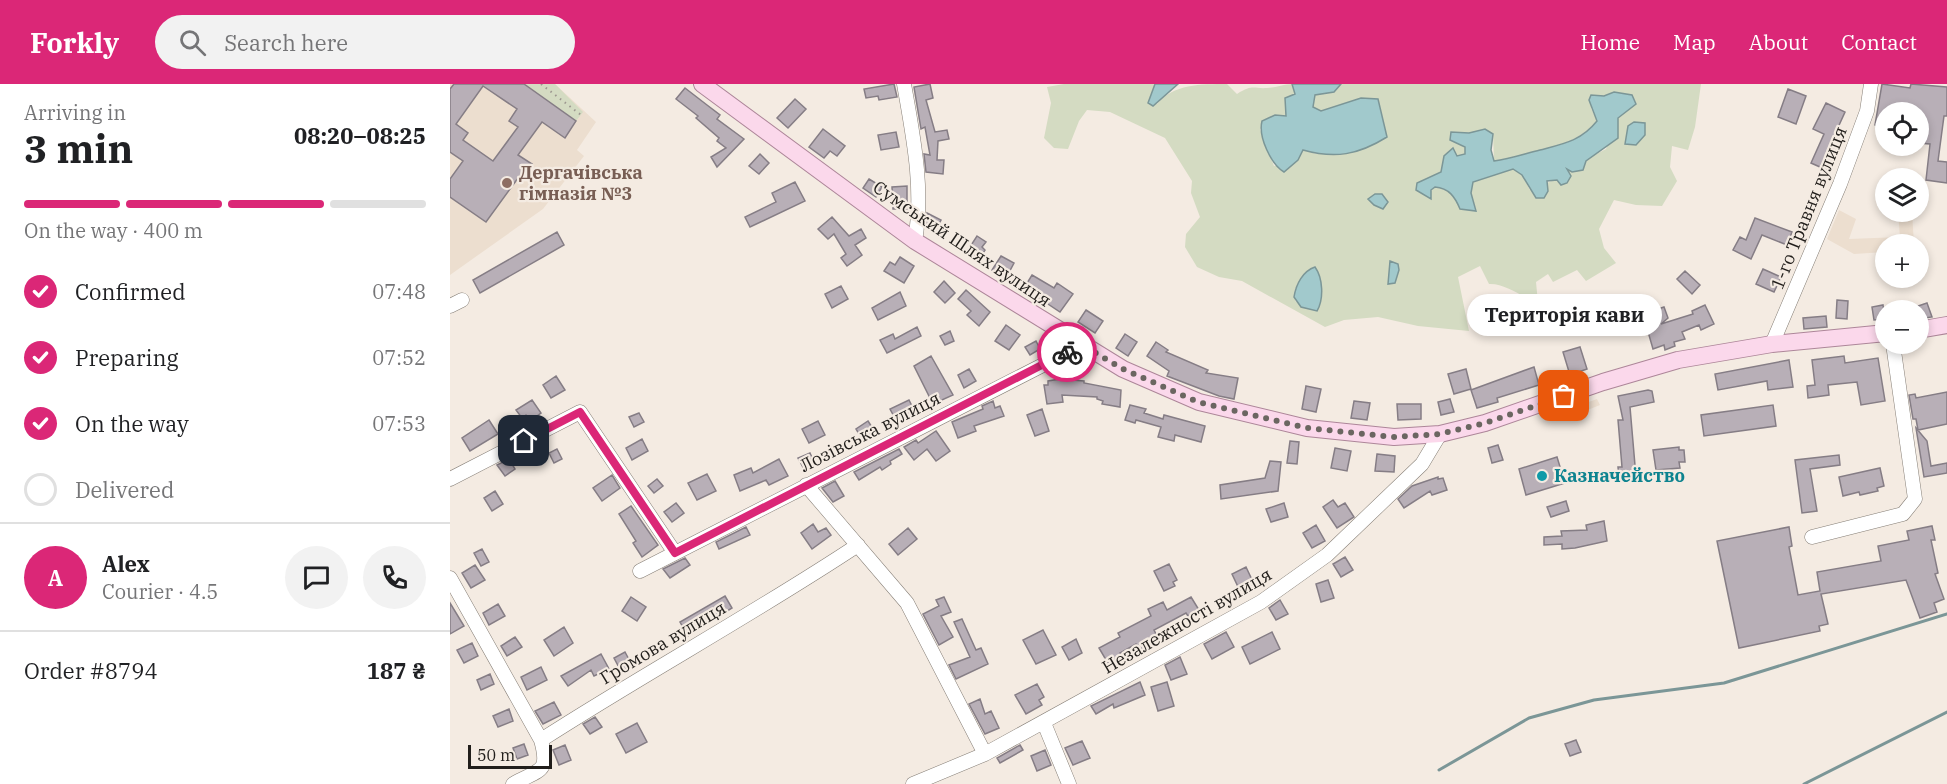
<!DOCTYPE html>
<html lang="en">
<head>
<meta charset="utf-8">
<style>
	:root { --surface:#fff; --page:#f2f2f2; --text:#202124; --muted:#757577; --line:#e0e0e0; --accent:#db2777 }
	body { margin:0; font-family:"IBM Plex Serif",serif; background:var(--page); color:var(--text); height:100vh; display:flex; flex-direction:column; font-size:22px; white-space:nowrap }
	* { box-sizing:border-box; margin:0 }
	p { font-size:20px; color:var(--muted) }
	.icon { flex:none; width:33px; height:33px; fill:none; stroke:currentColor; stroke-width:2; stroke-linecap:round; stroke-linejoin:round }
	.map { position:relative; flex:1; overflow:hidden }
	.details { display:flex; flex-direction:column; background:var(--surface); width:450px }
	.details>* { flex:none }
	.controls { position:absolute; left:1425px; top:18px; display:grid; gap:12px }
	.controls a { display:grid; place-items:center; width:54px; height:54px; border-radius:50%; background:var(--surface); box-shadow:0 3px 9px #0003; font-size:30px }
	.scale { position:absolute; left:18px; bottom:15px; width:84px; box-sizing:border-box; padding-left:6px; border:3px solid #211e1b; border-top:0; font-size:16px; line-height:21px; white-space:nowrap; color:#211e1b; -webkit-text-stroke:4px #f4ebe2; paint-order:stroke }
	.pin { position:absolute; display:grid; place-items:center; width:51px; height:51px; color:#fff; margin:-26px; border-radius:12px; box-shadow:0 3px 9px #0006 }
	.courier { position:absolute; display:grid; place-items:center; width:60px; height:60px; margin:-30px; border:4px solid #db2777; border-radius:50%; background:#fff; color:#222; box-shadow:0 2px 8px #0007 }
	.bubble { position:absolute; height:42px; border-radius:21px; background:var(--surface); box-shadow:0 3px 9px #0003; font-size:20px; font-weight:700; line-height:42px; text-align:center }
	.head em { font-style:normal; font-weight:700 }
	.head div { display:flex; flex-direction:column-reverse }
	.head { display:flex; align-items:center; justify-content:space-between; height:102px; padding:0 24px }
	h1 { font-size:39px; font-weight:700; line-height:45px }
	.bar { display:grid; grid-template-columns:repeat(4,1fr); gap:9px 6px; align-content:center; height:72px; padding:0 24px }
	.bar i { height:8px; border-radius:4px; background:var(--line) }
	.bar .active { background:var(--accent) }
	.bar p { grid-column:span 4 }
	.line { display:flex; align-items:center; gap:15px; padding:0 24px; border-top:2px solid var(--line) }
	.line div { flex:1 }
	.round { display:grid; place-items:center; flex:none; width:63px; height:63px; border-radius:32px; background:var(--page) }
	ol { padding:0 24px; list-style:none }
	li { display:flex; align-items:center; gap:18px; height:66px }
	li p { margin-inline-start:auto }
	li .icon { padding:6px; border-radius:50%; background:var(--accent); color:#fff; stroke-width:4 }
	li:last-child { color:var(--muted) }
	li i { width:33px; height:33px; border:3px solid var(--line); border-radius:50% }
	header { display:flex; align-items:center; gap:36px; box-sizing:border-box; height:84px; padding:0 30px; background:var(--accent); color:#fff }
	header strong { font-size:28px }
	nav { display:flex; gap:33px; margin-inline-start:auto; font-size:21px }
	.search { width:420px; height:54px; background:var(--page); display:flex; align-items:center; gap:15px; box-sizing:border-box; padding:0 21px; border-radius:33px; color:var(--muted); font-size:22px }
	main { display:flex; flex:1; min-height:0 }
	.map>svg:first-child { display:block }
	.built { fill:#ecdecf }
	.green { fill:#d4dbc2; fill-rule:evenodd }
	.water { fill:#a1c9cc; stroke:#7b9697; stroke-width:1.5 }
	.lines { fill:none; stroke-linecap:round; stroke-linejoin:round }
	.stream { stroke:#7b9697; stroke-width:3 }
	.building { fill:#b8afb7; stroke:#857d85; stroke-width:1.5; fill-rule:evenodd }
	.minor-casing { stroke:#857e76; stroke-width:15 }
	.major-casing { stroke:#ad8699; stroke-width:18 }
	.path { stroke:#9c968f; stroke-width:2; stroke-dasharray:1.5 4.5; stroke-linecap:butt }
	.minor { stroke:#fff; stroke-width:14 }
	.major { stroke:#fbd8eb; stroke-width:16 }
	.done { stroke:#6b6661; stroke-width:6; stroke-dasharray:0 10.8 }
	.route { stroke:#db2777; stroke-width:8 }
	.education-dot { fill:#8d6e63; stroke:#f4ebe2; stroke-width:2 }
	.culture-dot { fill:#0f9aa8; stroke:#f4ebe2; stroke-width:2 }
	.labels { text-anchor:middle; stroke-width:4.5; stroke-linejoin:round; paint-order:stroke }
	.education-label { font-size:18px; font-weight:bold; fill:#785e54; stroke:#f4ebe2; text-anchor:start }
	.street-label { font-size:18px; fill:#211e1b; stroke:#f4ebe2 }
	.culture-label { font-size:18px; font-weight:bold; fill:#0d838f; stroke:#f4ebe2; text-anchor:start }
</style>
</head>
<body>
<header>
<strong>Forkly</strong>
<div class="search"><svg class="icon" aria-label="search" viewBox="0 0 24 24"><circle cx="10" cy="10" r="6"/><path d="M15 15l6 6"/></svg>Search here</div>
<nav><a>Home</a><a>Map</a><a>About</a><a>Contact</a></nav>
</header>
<main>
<section class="details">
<div class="head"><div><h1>3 min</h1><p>Arriving in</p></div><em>08:20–08:25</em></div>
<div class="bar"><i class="active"></i><i class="active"></i><i class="active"></i><i></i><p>On the way · 400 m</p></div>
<ol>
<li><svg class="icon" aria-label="check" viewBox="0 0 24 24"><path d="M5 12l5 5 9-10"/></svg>Confirmed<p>07:48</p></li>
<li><svg class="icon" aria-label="check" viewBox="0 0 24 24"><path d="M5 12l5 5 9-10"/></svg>Preparing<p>07:52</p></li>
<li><svg class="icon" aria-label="check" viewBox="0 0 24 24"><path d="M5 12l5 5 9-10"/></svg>On the way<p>07:53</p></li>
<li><i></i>Delivered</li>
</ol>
<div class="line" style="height:108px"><b class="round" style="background:var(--accent);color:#fff">A</b><div><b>Alex</b><p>Courier · 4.5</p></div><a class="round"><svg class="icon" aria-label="chat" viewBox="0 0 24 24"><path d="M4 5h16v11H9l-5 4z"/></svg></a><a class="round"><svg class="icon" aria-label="phone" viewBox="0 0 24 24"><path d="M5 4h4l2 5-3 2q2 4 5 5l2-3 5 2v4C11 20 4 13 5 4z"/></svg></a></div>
<div class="line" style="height:78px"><div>Order #8794</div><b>187 ₴</b></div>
</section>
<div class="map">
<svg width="1497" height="700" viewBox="0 0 1497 700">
	<rect width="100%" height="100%" fill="#f4ebe2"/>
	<path class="built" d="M0 0H105L146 38 127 66 134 72 93 125 0 191Z
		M1389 126 1406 135 1399 155 1450 153 1448 128H1462L1464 160H1436L1435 168 1404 170 1377 155Z
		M1147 315 1150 321 1135 327 1136 333 1110 334 1108 329Z"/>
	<path class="green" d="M74 0H105L133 28 126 37Z
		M614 0H705L698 19 707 20C723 0 751 0 777 0L787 10C803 0 803 5 817 4 825 4 833 0 842 0L845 11 837 22 836 33 810 45 824 82 848 76 853 66 867 70 937 53 928 15 911 14 871 27 862 23 865 11 884 8 891 0H1251L1245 43 1238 66 1222 62 1220 83 1227 97 1212 122 1186 121 1164 116 1149 145 1154 164 1166 179 1136 197 1127 186 1103 198 1098 190 1086 198 1088 219C1072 213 1055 199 1039 200L1030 182 1008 193 1019 247 968 242 928 233 894 236 875 243 792 197 769 193 747 183 735 163 736 150 750 133 741 109 742 97 715 54 660 28 637 26 629 37 618 65 604 64 594 54 601 19 597 3ZM1164 8 1182 11 1186 19 1168 34 1156 65 1117 85 1118 89C1106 97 1093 99 1080 106L1072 91 1063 85 1023 98 1021 109 1026 126 992 103H985L981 107 967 99 991 88 994 72 1003 65 1007 72 1016 70 1015 63 1002 48 1019 49 1035 45 1043 50 1044 77C1075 73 1127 62 1147 37L1141 24V11L1154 12ZM868 186 871 207 846 218C839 201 856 194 868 186Z"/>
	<path class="water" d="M705 0H728L703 22 698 19Z
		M842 0H891L884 8 865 11 863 23 871 27 911 14 928 15 937 53C908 71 885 75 853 66L848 76 834 88C821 80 808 53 812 37L825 31 836 32 835 14 845 10Z
		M1164 8 1182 11 1186 20 1168 34V54L1136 77 1133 86 1122 88 1117 85 1121 92 1117 99 1111 101 1107 96 1097 97 1098 107 1094 114H1086L1072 91 1063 85 1023 98 1021 109 1026 127 1010 125C1005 113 999 104 985 103L981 106V115L966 106 967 99 991 88 994 72 1003 64 1007 72 1015 70V63L1000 56 1001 48 1019 49 1035 45 1043 50 1041 66 1044 77C1060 75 1074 70 1090 66 1113 60 1131 57 1147 37L1139 16 1141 11 1154 12Z
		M1184 38 1195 39V51L1186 61 1175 60 1178 42Z
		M925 110H932L938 118 933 125 924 121 918 115Z
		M940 177 948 180 949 186 945 199 938 200Z
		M865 183C873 194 874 215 867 227L851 223 844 213C846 200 853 187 865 183Z"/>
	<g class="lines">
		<path class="stream" d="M989 686 1079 634 1144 616 1274 599 1497 530
			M1354 700 1497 628"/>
	</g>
	<path class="building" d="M4 0H74L126 37 115 54 92 38 68 71 82 80 74 92 71 90 36 138 0 113V95L13 77 0 68V5ZM33 2 67 25 59 37 68 43 43 77 13 56 18 49 6 40Z
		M444 0 447 13 429 16 428 12 416 14 414 5Z
		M480 0 483 14 476 16 485 48 497 46 499 55 488 57 487 76H494L493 90 476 88 474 70 480 71 475 43 471 45 464 3Z
		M1432 0 1460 4 1461 0 1497 3V32H1494L1488 77 1497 78V99L1476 96 1480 60 1468 59V28H1436V43L1425 41Z
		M235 4 257 21 270 31 267 35 294 55 267 83 261 73 276 64 267 57 269 54 246 34 248 32 226 15Z
		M1338 5 1356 12 1346 40 1328 33Z
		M345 15 356 25 338 44 327 34Z
		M1376 19 1395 28 1380 61 1389 65 1379 87 1361 79 1374 50 1363 45Z
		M373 45 395 62 387 72 380 67 374 74 359 63Z
		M446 48 449 63 431 66 428 51Z
		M310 70 319 79 309 90 299 82Z
		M419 95 432 103 426 113 413 104Z
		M345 98 355 117 300 143 295 133 326 118 322 109Z
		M457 102V125H443L442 103Z
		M477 129 491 136 486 146 476 141Z
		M382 133 399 152 411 145 416 154 405 161 412 171 397 182 391 174 396 170 384 150 378 155 368 145Z
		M1305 134 1342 148 1337 161 1312 151 1301 175 1283 166 1290 153 1296 156Z
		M107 148 114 161 30 209 23 196Z
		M527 152 536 158 532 163 535 166 528 177 516 169Z
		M551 172 564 179 556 194 542 186Z
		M450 173 464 182 454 199 434 187 440 178 445 181Z
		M1313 185 1331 193 1324 208 1306 200Z
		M1235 187 1250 201 1242 210 1227 195Z
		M582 191 604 204 607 199 623 210 610 228 574 204Z
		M494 197 505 209 495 219 484 208Z
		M391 202 398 215 382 224 375 210Z
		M516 206 540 228 529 242 517 231 521 227 508 215Z
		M450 208 456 222 428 236 422 224Z
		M1387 216 1398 217 1397 235 1386 234Z
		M1477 219 1482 233 1468 235V222Z
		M1255 221 1264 240 1251 246 1249 241 1232 248 1235 255 1224 258 1225 262 1215 266 1214 261 1203 265 1192 227 1207 222 1208 225 1214 223 1218 234 1211 240 1243 230 1242 227Z
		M1433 221 1435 235 1424 236 1422 223Z
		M636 226 653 237 645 249 628 238Z
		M1376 232 1377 243 1354 245 1353 234Z
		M556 241 570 251 559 266 545 257Z
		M467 243 471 252 437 269 430 256 443 250 445 255Z
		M500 247 504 257 495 261 490 252Z
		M675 250 687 258 678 272 666 264Z
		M586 257 590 265 580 271 575 263Z
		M706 258 718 266 716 268 758 286 756 289 788 294 784 315 769 312 717 292 719 287 697 272Z
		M1130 263 1137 285 1120 291 1113 268Z
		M481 272 503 311 483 320 464 282Z
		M1394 272 1395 279 1428 274 1435 317 1411 321 1407 298 1378 301 1379 311 1358 314 1357 302 1365 301 1362 276Z
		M1339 276 1343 303 1318 306 1317 297 1268 306 1265 290Z
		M1084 283 1089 301 1047 314 1048 318 1027 324 1021 306Z
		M519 285 526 297 514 304 508 291Z
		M1016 285 1021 305 1004 310 998 290Z
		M106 292 115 306 101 314 93 301Z
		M610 295 634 297V299L671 306 670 323 652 320 653 317 647 315V313L612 311 613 318 597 320 594 301H598V297Z
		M856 302 871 305 866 328 852 325Z
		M1198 306 1202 307 1204 318 1180 323 1186 393 1169 394 1168 383H1172L1168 336H1173L1168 312Z
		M1497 308V340L1468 346 1466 335H1463L1459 311 1465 310 1466 314Z
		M1000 315 1004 328 991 331 988 318Z
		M82 316 91 329 80 337 76 331 72 334 66 326Z
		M459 316 464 326 446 336 440 325Z
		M543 317 545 324 550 322 554 332 524 342 526 347 508 354 502 338 533 325 532 322Z
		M904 317 920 319 917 336 901 334Z
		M947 320H971V335L948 336Z
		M680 321 696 325 694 329 713 335 714 331 755 342 751 358 725 351 724 357 708 353 711 343 686 336 685 339 675 336Z
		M1323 321 1326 342 1254 352 1251 331Z
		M592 325 599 347 585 352 577 331Z
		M189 329 194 338 184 343 179 333Z
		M39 336 48 350 20 367 12 354Z
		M368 337 375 351 359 359 352 345Z
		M418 337 425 348 412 355 406 345Z
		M1466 344 1477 357 1481 382 1497 379V389L1474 393Z
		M486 347 500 367 486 377 477 365 464 376 454 363 466 356 468 359Z
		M192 355 198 367 182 376 176 364Z
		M840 357 849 358 847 380 837 379Z
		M1048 361 1053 376 1042 379 1038 364Z
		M1229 363V366H1234L1235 378H1229L1230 384 1206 386 1203 366Z
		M885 364 901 367 897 387 881 384Z
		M107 365 112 375 104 379 99 369Z
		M449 365 452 370 440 377 441 380 432 386 430 383 409 396 404 388Z
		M360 369 365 380 354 385 348 374Z
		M927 370 945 372 944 388 925 387Z
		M1389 371 1390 381 1360 385 1367 427 1352 429 1345 376Z
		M1107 373 1115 399 1076 411 1069 385Z
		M59 375 65 385 55 392 47 381Z
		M329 375 338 392 319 401 316 396 290 407 284 391 301 384 303 389Z
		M820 377 831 378 828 407 771 415 770 401 815 394Z
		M1430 384 1434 402 1427 404 1428 407 1410 411 1409 408 1393 412 1389 393Z
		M257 390 266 407 247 416 238 399Z
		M162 391 170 404 152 417 143 404Z
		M988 393V395L993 394 997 406 982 411 980 407 954 424 948 415 962 402Z
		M207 395 213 402 204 409 198 402Z
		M385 397 394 412 383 418 372 404Z
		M45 407 53 420 42 427 34 414Z
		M883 416 888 423 895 419 904 433 887 444 873 423Z
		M1116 417 1119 427 1101 433 1097 423Z
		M226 419 234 429 222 438 214 428Z
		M834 419 838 433 821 438 816 425Z
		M181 422 208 461 192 473 183 459 186 457 169 430Z
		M1154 437 1157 457 1125 464 1112 465V460L1094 461V453L1112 452 1111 447 1137 446 1136 441Z
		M363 440 368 448 376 444 381 451 362 465 351 449Z
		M866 441 875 457 862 464 853 449Z
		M1482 442 1485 456H1481L1488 489 1485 490 1494 515 1484 519 1487 528 1470 534 1456 496 1371 510 1378 540 1369 542 1370 547 1289 564 1267 457 1339 443 1342 462 1339 463 1348 511 1370 507 1367 488 1431 477 1428 462 1459 456 1457 447Z
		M296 443 300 451 269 465 266 458Z
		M458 444 467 455 448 471 439 460Z
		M32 465 39 478 31 482 24 469Z
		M895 473 903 486 891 493 883 480Z
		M235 474 240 481 220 494 213 485Z
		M719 480 727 496 723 498 725 502 714 507 704 487Z
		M25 481 35 496 21 504 12 489Z
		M796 483 804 500 790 507 782 490Z
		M878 496 884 514 871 518 866 500Z
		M275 512 282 524 238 552 230 538Z
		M181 513 196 523 187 537 172 527Z
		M494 513 501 528 491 532 503 553 489 561 473 530 489 522 486 516Z
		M741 513 749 526 738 532 736 529 704 546 706 550 702 555 704 558 689 566 686 560 670 569 673 573 659 581 649 564 670 553 668 549 701 532 698 525 713 518 717 526Z
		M830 516 838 530 826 536 819 524Z
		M0 519 14 542 0 550Z
		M48 520 55 532 39 541 33 529Z
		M512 535 526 566 531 564 538 580 506 595 499 581 520 573 504 538Z
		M114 543 123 559 104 572 94 556Z
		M593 546 606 571 586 580 573 556Z
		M776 548 784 563 762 575 754 560Z
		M822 548 830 565 800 580 792 563Z
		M65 553 72 563 57 572 51 562Z
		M626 555 632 569 619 576 612 563Z
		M22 559 28 572 14 579 7 566Z
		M175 568 183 583 172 589 164 574Z
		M151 570 159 585 144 592 141 586 118 602 111 592Z
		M730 573 737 590 721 596 715 581Z
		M91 583 97 596 77 606 71 593Z
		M40 590 44 600 31 606 27 596Z
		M690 598 695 611 664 624 663 620 646 630 641 622Z
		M717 598 724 622 708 627 701 603Z
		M587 600 594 613 589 616 592 621 576 630 565 611Z
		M530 615 535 630 541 627 549 644 535 650 519 620Z
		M104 618 111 631 93 640 85 627Z
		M59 625 63 637 48 643 43 632Z
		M145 633 152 643 140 650 133 640Z
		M187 639 197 658 176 669 166 650Z
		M1126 656 1131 668 1120 672 1115 660Z
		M632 657 640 674 623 681 615 664Z
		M74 660 78 671 67 675 63 664Z
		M115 661 121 676 109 681 103 666Z
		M570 661 573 666 550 679 547 674Z
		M595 666 601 681 587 687 581 672Z"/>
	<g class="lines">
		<defs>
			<path id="minor" d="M454 0C463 52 474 104 465 157
				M0 222 12 216
				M1322 260 1390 100 1417 27 1421 0
				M0 395 130 328 225 469
				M356 401 457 519 535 670
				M1362 453 1453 430 1465 415 1443 260
				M190 487 632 261
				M0 494 91 656
				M594 639 619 700
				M63 700C90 685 100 689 91 656 195 589 304 530 408 461
				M463 700 535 670 811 518 877 471 972 380 990 350"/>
			<path id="major" d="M252 0 465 157 673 285 749 318 857 344 944 353 990 350 1035 339 1153 298 1228 276 1322 260 1436 249
				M1468 246 1497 241"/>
		</defs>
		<use href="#minor" class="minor-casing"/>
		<use href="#major" class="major-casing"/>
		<path class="path" d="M91 0 131 31"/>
		<use href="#minor" class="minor"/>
		<use href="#major" class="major"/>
	</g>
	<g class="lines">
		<path class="done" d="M617 268 632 261 673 285 748 318 857 344 944 353 990 350 1035 339 1114 312"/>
		<path class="route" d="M74 357 130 328 225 469 617 268"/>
	</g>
	<circle class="education-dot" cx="57" cy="99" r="6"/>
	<circle class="culture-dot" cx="1092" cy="392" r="6"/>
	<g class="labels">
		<g class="education-label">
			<text x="69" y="95">Дергачівська<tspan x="69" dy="21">гімназія №3</tspan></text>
		</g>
		<g class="street-label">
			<text transform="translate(1359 124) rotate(-68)" y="6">1-го Травня вулиця</text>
			<text transform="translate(512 160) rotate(34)" y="6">Сумський Шлях вулиця</text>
			<text transform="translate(420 348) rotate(-27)" y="6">Лозівська вулиця</text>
			<text transform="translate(737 537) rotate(-30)" y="6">Незалежності вулиця</text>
			<text transform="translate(213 559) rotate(-31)" y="6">Громова вулиця</text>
		</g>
		<g class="culture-label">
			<text x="1104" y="398">Казначейство</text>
		</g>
	</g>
</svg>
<div class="controls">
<a><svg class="icon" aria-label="locate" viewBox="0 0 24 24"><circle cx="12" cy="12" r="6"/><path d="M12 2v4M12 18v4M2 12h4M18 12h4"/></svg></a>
<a><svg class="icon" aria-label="layers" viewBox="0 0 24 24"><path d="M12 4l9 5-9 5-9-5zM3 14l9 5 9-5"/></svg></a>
<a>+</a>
<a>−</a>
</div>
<div class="scale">50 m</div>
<div class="pin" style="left:1114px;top:312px;background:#ea580c"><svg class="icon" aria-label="bag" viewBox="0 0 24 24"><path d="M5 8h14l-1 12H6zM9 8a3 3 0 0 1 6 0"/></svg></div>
<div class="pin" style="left:74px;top:357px;background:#1f2937"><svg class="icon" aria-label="home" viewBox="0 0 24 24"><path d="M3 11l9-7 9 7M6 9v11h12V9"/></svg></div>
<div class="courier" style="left:617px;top:268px"><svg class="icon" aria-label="bike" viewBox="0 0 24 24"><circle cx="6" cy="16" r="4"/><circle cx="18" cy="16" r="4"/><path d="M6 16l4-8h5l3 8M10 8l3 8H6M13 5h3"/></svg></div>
<div class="bubble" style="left:1017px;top:210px;width:195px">Територія кави</div>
</div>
</main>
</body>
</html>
